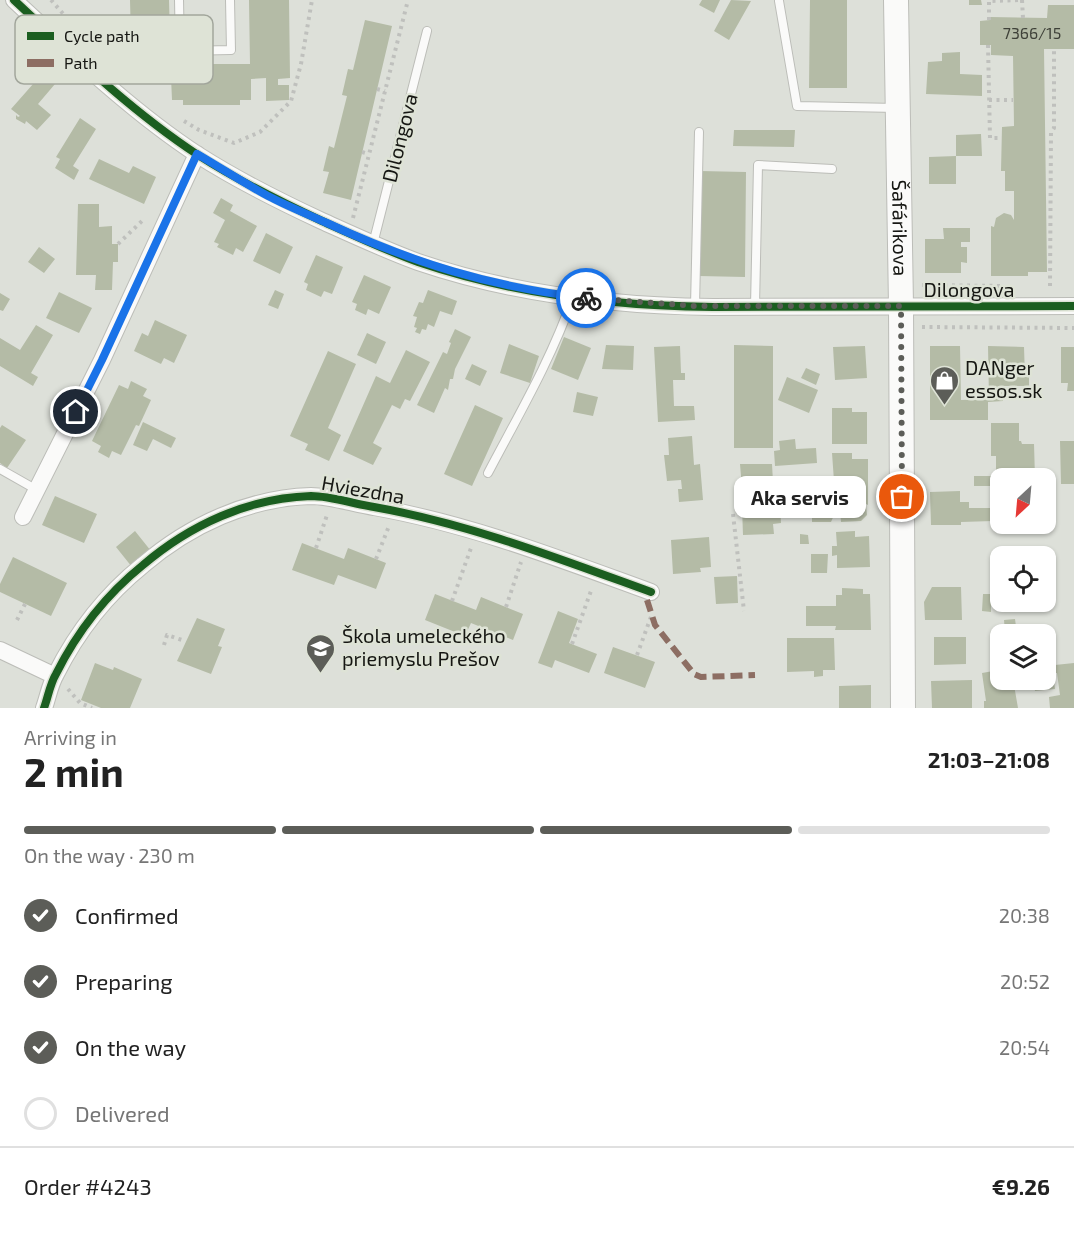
<!DOCTYPE html>
<html lang="en">
<head>
<meta charset="utf-8">
<style>
	:root { --surface:#fff; --page:#f6f6f6; --text:#222; --muted:#767676; --line:#e0e0e0; --accent:#5c5d58 }
	body { margin:0; font-family:"Exo 2",sans-serif; background:var(--page); color:var(--text); height:100vh; display:flex; flex-direction:column; font-size:22px; white-space:nowrap }
	* { box-sizing:border-box; margin:0 }
	p { font-size:20px; color:var(--muted) }
	.icon { flex:none; width:33px; height:33px; fill:none; stroke:currentColor; stroke-width:2; stroke-linecap:round; stroke-linejoin:round }
	.map { position:relative; height:708px; overflow:hidden }
	.side { display:flex; flex-direction:column; background:var(--surface); flex:1 }
	.side>* { flex:none }
	.needle { width:39px; rotate:206deg }
	.tools { position:absolute; left:990px; top:468px; display:grid; gap:12px }
	.tools a { display:grid; place-items:center; width:66px; height:66px; border-radius:12px; background:var(--surface); box-shadow:0 2px 4px #0004; font-size:30px }
	.pin { position:absolute; display:grid; place-items:center; width:51px; height:51px; color:#fff; margin:-26px; border:3px solid #fff; border-radius:50%; box-shadow:0 2px 6px #0007 }
	.courier { position:absolute; display:grid; place-items:center; width:60px; height:60px; margin:-30px; border:4px solid #1a73e8; border-radius:50%; background:#fff; color:#222; box-shadow:0 2px 8px #0007 }
	.bubble { position:absolute; height:42px; border-radius:12px; background:var(--surface); box-shadow:0 2px 4px #0004; font-size:20px; font-weight:700; line-height:42px; text-align:center }
	.summary em { font-style:normal; font-weight:700 }
	.summary div { display:flex; flex-direction:column-reverse }
	.summary { display:flex; align-items:center; justify-content:space-between; height:102px; padding:0 24px }
	h1 { font-size:39px; font-weight:700; line-height:45px }
	.bar { display:grid; grid-template-columns:repeat(4,1fr); gap:9px 6px; align-content:center; height:72px; padding:0 24px }
	.bar i { height:8px; border-radius:4px; background:var(--line) }
	.bar .current { background:var(--accent) }
	.bar p { grid-column:span 4 }
	.line { display:flex; align-items:center; gap:15px; padding:0 24px; border-top:2px solid var(--line) }
	.line div { flex:1 }
	ol { padding:0 24px; list-style:none }
	li { display:flex; align-items:center; gap:18px; height:66px }
	li p { margin-inline-start:auto }
	li .icon { padding:6px; border-radius:50%; background:var(--accent); color:#fff; stroke-width:4 }
	li:last-child { color:var(--muted) }
	li i { width:33px; height:33px; border:3px solid var(--line); border-radius:50% }
	.map>svg:first-child { display:block }
	.building { fill:#b4bba6 }
	.lines { fill:none; stroke-linecap:round; stroke-linejoin:round }
	.lane-casing { stroke:#bcbdb8; stroke-width:10 }
	.street-casing { stroke:#bcbdb8; stroke-width:18 }
	.secondary-casing { stroke:#bcbdb8; stroke-width:26 }
	.path { stroke:#bfc0bd; stroke-width:4; stroke-dasharray:3 4.5; stroke-linecap:butt }
	.lane { stroke:#fafaf9; stroke-width:8 }
	.street { stroke:#fafaf9; stroke-width:16 }
	.secondary { stroke:#fafaf9; stroke-width:24 }
	.quiet { stroke:#8d6e63; stroke-width:6; stroke-dasharray:12 6; stroke-linecap:butt }
	.cycleway-casing { stroke:#dee3d6; stroke-width:11 }
	.cycleway { stroke:#1b5e20; stroke-width:8 }
	.done { stroke:#5c5d58; stroke-width:6; stroke-dasharray:0 10.8 }
	.route { stroke:#1a73e8; stroke-width:8 }
	.labels { text-anchor:middle; stroke-width:5; stroke-linejoin:round; paint-order:stroke }
	.number-label { font-size:16px; fill:#3e4038 }
	.street-label { font-size:20px; fill:#161713; stroke:#dee3d6 }
	.poi-label { font-size:20px; fill:#161713; stroke:#dee3d6; text-anchor:start }
	.key { fill:#dee3d6; stroke:#a2a69c; stroke-width:1.5 }
	.key-label { font-size:16px; fill:#161713 }
</style>
</head>
<body>
<div class="map">
<svg width="1074" height="708" viewBox="0 0 1074 708">
	<rect width="100%" height="100%" fill="#dde0d9"/>
	<path class="building" d="M130 0H169L171 77 132 78Z
		M249 0H289L290 78 278 79V85H289V100L266 101V78L251 79V100H240V105H183V100H172L171 77H183V64H250Z
		M702 0H720L714 13 699 5Z
		M731 0 751 1 729 40 714 31Z
		M810 0H847V88H809Z
		M969 0H981L982 5H969Z
		M1048 5H1074V49H1044L1047 272H1028V276H991V226L994 227 996 218 1004 213 1011 215 1014 220V191H1005V171H1001L1002 127 1014 126 1013 56 991 55V45H980V21L990 20V17L1047 18Z
		M365 20 392 26 351 200 323 193 329 172 323 171 329 146 334 148 347 96 342 95 348 69 353 70Z
		M960 52V74L982 75V96L926 94 928 62 942 61V53Z
		M41 75 55 84 38 104 51 115 37 130 26 121 25 124 16 119V115L18 117 20 116 11 109Z
		M80 118 96 129 73 166 79 170 74 180 55 168 60 159 56 157Z
		M734 130H795L794 147 733 146Z
		M981 134 982 156H956V135Z
		M956 156V184H929V157Z
		M99 159 129 173 133 166 156 177 144 204 89 179Z
		M700 171 746 172 745 277 699 276Z
		M221 198 233 205 230 211 257 226 243 252 236 248 233 255 217 247 219 244 214 242 225 220 213 213Z
		M78 204H99V227L112 226V244H118V262H113L112 290H95L96 275H76Z
		M943 228H970V242H961V247H967V263L961 262V273H925V239H944Z
		M266 233 293 247 280 274 253 261Z
		M39 247 55 259 44 273 28 262Z
		M316 255 343 267 332 294 324 291 321 297 306 290 308 284 304 282Z
		M364 275 391 287 379 314 368 309 366 315 355 310 357 304 352 302Z
		M275 290 284 294 278 309 268 305Z
		M428 290 457 301 452 315 440 311 434 327 428 324 426 330 422 329 420 334 415 332 417 328 414 327 417 317 413 316 419 302 423 303Z
		M59 292 92 308 79 333 46 318Z
		M0 293 10 299 3 311 0 310Z
		M155 320 187 335 174 363 164 358 161 364 134 351 142 333 148 336Z
		M36 325 53 335 31 373 38 377 33 386 0 366V338L20 350Z
		M455 329 471 337 455 369 453 379H450L448 390 445 388 434 413 417 405 443 352 447 354 451 343 449 342Z
		M367 333 386 342 376 364 357 355Z
		M564 337 591 348 578 380 551 369Z
		M509 344 539 356 530 383 500 373Z
		M606 345 634 346 633 370 602 369Z
		M734 345 773 346V448H734Z
		M680 346 681 373H685V380H673L674 406H694L695 420 658 422 654 347Z
		M865 346 867 378 835 380 833 347Z
		M930 346H960L961 400 989 399 988 346 1024 347 1025 377H1029V386H1003V401L988 402V420H930Z
		M1061 347H1074V391H1067L1068 383H1061Z
		M406 350 430 362 410 401 405 399 400 409 392 405 373 443 382 448 373 465 343 451 376 376 390 383Z
		M328 351 356 364 328 428 341 435 329 461 305 450 308 444 290 436Z
		M472 364 487 371 480 386 465 379Z
		M806 368 820 374 816 385 801 378Z
		M787 377 818 390 809 413 778 400Z
		M131 381 147 389 143 396 151 400 139 426 136 425 121 455 112 451 109 458 98 452 101 446 92 441 119 385 128 389Z
		M577 392 598 397 593 416 573 412Z
		M475 405 503 418 472 486 444 474Z
		M832 408H852V412H867V444H832Z
		M143 422 176 438 171 448 153 439 147 451 133 445Z
		M991 423H1019V441H1021L1022 444H1034L1035 478H1000V492H996V456H991Z
		M2 425 26 440 7 468 0 463V428Z
		M692 436 694 465 700 464 703 500 679 502 678 489H682L681 480 667 481 664 455H669L668 438Z
		M795 439 796 449 816 448 817 463 775 466 774 451 780 450 779 441Z
		M1060 441H1074V484H1061Z
		M832 453H852V459H868V505L866 504 867 515 861 521 841 522 840 512 835 513 831 522H812V516H809L808 496 835 495Z
		M740 464H772L773 482H783L784 497 743 500Z
		M974 476H992L993 486H974Z
		M960 491V502H969V508H993V521L961 522V525H931L930 492Z
		M55 496 97 514 84 543 42 525Z
		M780 505 781 523 773 524 774 534 743 535 742 507Z
		M135 531 151 551 132 567 116 547Z
		M855 531V537L869 536 870 567 837 568V555L832 556V546H837L836 532Z
		M800 534 808 535 809 544H800Z
		M709 537 711 567 700 568 701 572 673 574 671 540Z
		M302 543 344 559 348 548 386 563 376 589 338 575 334 585 292 570Z
		M811 554H828L827 573H811Z
		M13 557 67 583 51 616 0 592V584Z
		M737 576 738 603 716 604 714 577Z
		M932 587H961L962 620H925L924 602Z
		M842 588 863 589V594H870L871 630H835L836 626H806V606H836V595H842Z
		M435 594 476 610 481 597 523 614 513 640 471 623 465 636 425 620Z
		M983 594H991V612L982 611Z
		M558 611 578 619 569 643 597 654 589 673 555 660 552 668 538 663Z
		M197 618 225 629 218 646 222 647 211 674 177 661Z
		M1015 619 1017 634H1012L1011 632H1005L1004 620Z
		M934 637H966V664L934 665Z
		M787 638H834L835 670H823V676L814 677V671L787 672Z
		M613 647 655 662 645 688 604 673Z
		M1054 651 1055 665 1074 663V708H1050L1049 697 1060 695 1057 673H1053L1055 689 1035 691 1033 680H1046V652Z
		M95 663 113 670 114 667 142 679 130 708H101L81 700Z
		M999 670 1001 687 1014 685 1018 708H984V701H986L982 673Z
		M972 680V708H932L931 681Z
		M871 685V708H839V686Z"/>
	<g class="lines">
		<defs>
			<path id="lane" d="M179 0 180 51 231 50 230 0
				M779 1 797 106 897 108
				M373 244 427 31
				M695 306 699 132
				M755 306 758 165 832 169
				M0 469 37 490
				M488 473C518 416 552 358 573 297"/>
			<path id="street" d="M14 0C72 54 131 111 198 155 237 180 279 201 322 221 353 235 385 250 418 262 512 294 614 306 713 307L1074 306
				M23 517 102 360 197 154
				M0 650 55 676
				M44 708C48 697 50 684 56 674 77 632 107 594 143 565 190 525 248 498 311 496 331 496 354 504 374 507 470 524 560 559 651 592"/>
			<g id="secondary">
				<path id="s1" d="M896 0 901 306 903 708"/>
			</g>
		</defs>
		<use href="#lane" class="lane-casing"/>
		<use href="#street" class="street-casing"/>
		<use href="#secondary" class="secondary-casing"/>
		<path class="path" d="M51 0 88 42
			M1022 0 1023 18
			M989 20V1L1022 0
			M988 45 990 138H1002
			M377 89 385 91
			M989 100H1013
			M184 121 199 130 234 143 260 132 291 101 301 64 312 0
			M362 152 369 154
			M353 218 408 0
			M118 244 142 221
			M922 285 1004 286
			M1050 286 1051 133 1054 128V49
			M922 327 1074 328
			M733 514 744 611
			M316 548 327 515
			M376 559 389 526
			M452 601 471 548
			M506 607 521 562
			M17 620 25 604
			M572 644 592 588
			M164 645 167 635 185 641
			M637 655 652 614
			M68 689 80 703 92 708"/>
		<use href="#lane" class="lane"/>
		<use href="#street" class="street"/>
		<use href="#secondary" class="secondary"/>
		<path class="quiet" d="M647 600 655 625 694 674 701 677 755 675"/>
		<defs>
			<path id="cycleway" d="M14 0C72 54 131 111 198 155 237 180 279 201 322 221 353 235 385 250 418 262 512 294 614 306 713 307L1074 306
				M44 708C48 697 50 684 56 674 77 632 107 594 143 565 190 525 248 498 311 496 331 496 354 504 374 507 470 524 560 559 651 592"/>
		</defs>
		<use href="#cycleway" class="cycleway-casing"/>
		<use href="#cycleway" class="cycleway"/>
	</g>
	<g class="lines">
		<path class="done" d="M586 298 695 306H901L902 497"/>
		<path class="route" d="M76 412 102 360 197 154C221 168 244 183 268 196 287 206 307 214 327 223 413 263 491 287 586 298"/>
	</g>
	<defs>
		<symbol id="shop-pin" viewBox="-11 -11 22 30"><path d="M0 17L-7.5 6A9.5 9.5 0 1 1 7.5 6Z" fill="#5c5d58" stroke="#dee3d6"/><path d="M-5-2.5h2.3a2.7 3.5 0 0 1 5.4 0H5L5.5 6h-11ZM-1.5-2.5h3a1.5 2.3 0 0 0-3 0Z" fill="#fff"/></symbol>
		<symbol id="school-pin" viewBox="-11 -11 22 30"><path d="M0 17L-7.5 6A9.5 9.5 0 1 1 7.5 6Z" fill="#5c5d58" stroke="#dee3d6"/><path d="M0-5L7-2L0 1L-7-2ZM-4 1L0 2.5L4 1V4Q0 6-4 4Z" fill="#fff"/></symbol>
	</defs>
	<g fill-rule="evenodd">
		<use href="#shop-pin" x="928" y="364" width="33" height="45"/>
		<use href="#school-pin" x="304" y="632" width="33" height="45"/>
	</g>
	<g class="labels">
		<g class="number-label">
			<text x="1032" y="39">7366/15</text>
		</g>
		<g class="street-label">
			<text transform="translate(400 138) rotate(-76)" y="7">Dilongova</text>
			<text dy="7" stroke="none"><textPath href="#s1" startOffset="228">Šafárikova</textPath></text>
			<text x="969" y="297">Dilongova</text>
			<text transform="translate(363 490) rotate(10)" y="7">Hviezdna</text>
		</g>
		<g class="poi-label">
			<text x="965" y="375">DANger<tspan x="965" dy="23">essos.sk</tspan></text>
			<text x="342" y="643">Škola umeleckého<tspan x="342" dy="23">priemyslu Prešov</tspan></text>
		</g>
	</g>
	<rect x="15" y="15" width="198" height="69" rx="9" class="key"/>
	<rect x="27" y="32" width="27" height="8" fill="#1b5e20"/>
	<rect x="27" y="59" width="27" height="8" fill="#8d6e63"/>
	<g class="key-label">
		<text x="64" y="42">Cycle path</text>
		<text x="64" y="69">Path</text>
	</g>
</svg>
<div class="tools">
<a><svg class="needle" viewBox="-14 -14 28 28"><path d="M0-13l5 13h-10z" fill="#e53935"/><path d="M0 13l5-13h-10z" fill="#767676"/></svg></a>
<a><svg class="icon" aria-label="locate" viewBox="0 0 24 24"><circle cx="12" cy="12" r="6"/><path d="M12 2v4M12 18v4M2 12h4M18 12h4"/></svg></a>
<a><svg class="icon" aria-label="layers" viewBox="0 0 24 24"><path d="M12 4l9 5-9 5-9-5zM3 14l9 5 9-5"/></svg></a>
</div>
<div class="pin" style="left:902px;top:497px;background:#ea580c"><svg class="icon" aria-label="bag" viewBox="0 0 24 24"><path d="M5 8h14l-1 12H6zM9 8a3 3 0 0 1 6 0"/></svg></div>
<div class="pin" style="left:76px;top:412px;background:#1f2937"><svg class="icon" aria-label="home" viewBox="0 0 24 24"><path d="M3 11l9-7 9 7M6 9v11h12V9"/></svg></div>
<div class="courier" style="left:586px;top:298px"><svg class="icon" aria-label="bike" viewBox="0 0 24 24"><circle cx="6" cy="16" r="4"/><circle cx="18" cy="16" r="4"/><path d="M6 16l4-8h5l3 8M10 8l3 8H6M13 5h3"/></svg></div>
<div class="bubble" style="left:734px;top:476px;width:132px">Aka servis</div>
</div>
<section class="side">
<div class="summary"><div><h1>2 min</h1><p>Arriving in</p></div><em>21:03–21:08</em></div>
<div class="bar"><i class="current"></i><i class="current"></i><i class="current"></i><i></i><p>On the way · 230 m</p></div>
<ol>
<li><svg class="icon" aria-label="check" viewBox="0 0 24 24"><path d="M5 12l5 5 9-10"/></svg>Confirmed<p>20:38</p></li>
<li><svg class="icon" aria-label="check" viewBox="0 0 24 24"><path d="M5 12l5 5 9-10"/></svg>Preparing<p>20:52</p></li>
<li><svg class="icon" aria-label="check" viewBox="0 0 24 24"><path d="M5 12l5 5 9-10"/></svg>On the way<p>20:54</p></li>
<li><i></i>Delivered</li>
</ol>
<div class="line" style="height:78px"><div>Order #4243</div><b>€9.26</b></div>
</section>
</body>
</html>
